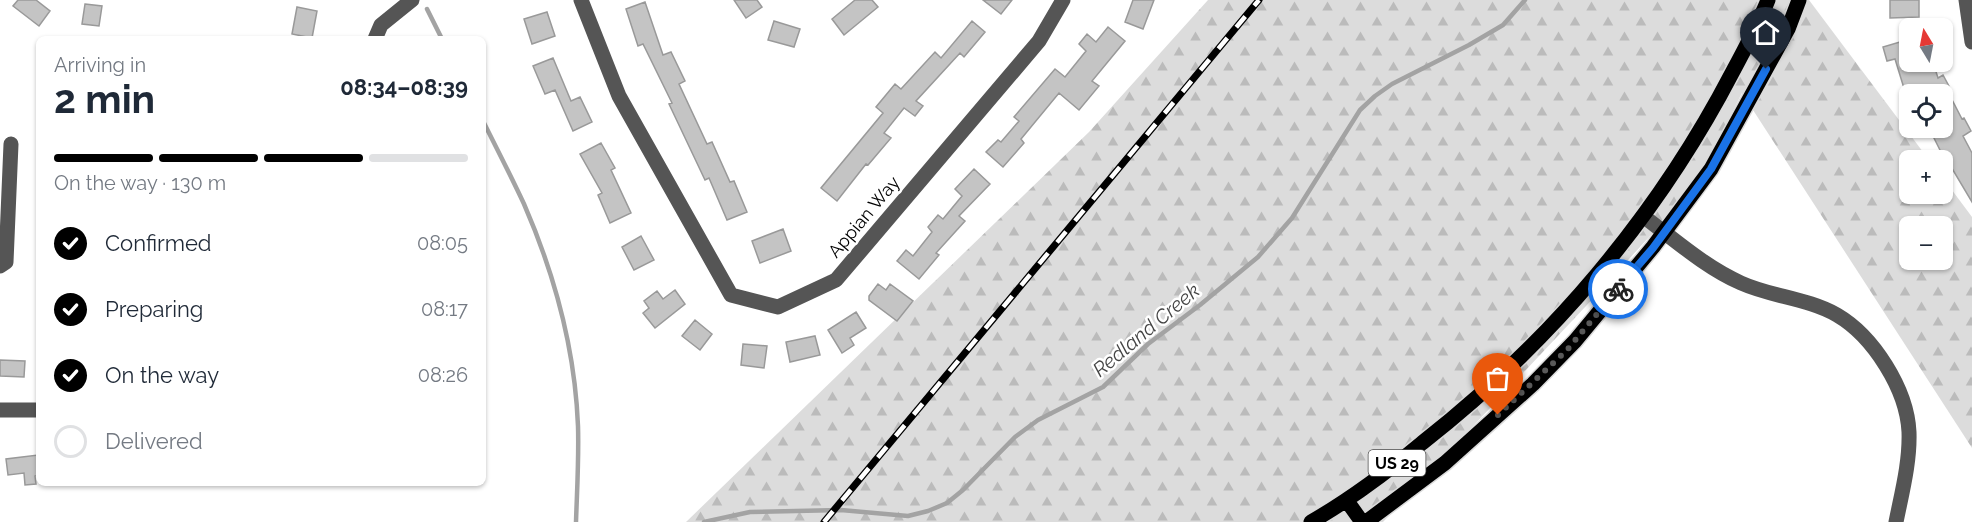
<!DOCTYPE html>
<html lang="en">
<head>
<meta charset="utf-8">
<style>
	:root { --surface:#fff; --page:#f2f2f3; --text:#1f2937; --muted:#747a83; --line:#e0e1e3; --accent:#000 }
	body { margin:0; font-family:Raleway,sans-serif; background:var(--page); color:var(--text); height:100vh; display:flex; flex-direction:column; font-size:22px; white-space:nowrap }
	* { box-sizing:border-box; margin:0 }
	p { font-size:20px; color:var(--muted) }
	.icon { flex:none; width:33px; height:33px; fill:none; stroke:currentColor; stroke-width:2; stroke-linecap:round; stroke-linejoin:round }
	.map { position:relative; flex:1; overflow:hidden }
	.details { position:absolute; left:36px; top:36px; width:450px; height:450px; display:flex; flex-direction:column; background:var(--surface); border-radius:9px; box-shadow:0 2px 4px #0004 }
	.details>* { flex:none }
	.needle { width:39px; rotate:350deg }
	.fabs { position:absolute; left:1899px; top:18px; display:grid; gap:12px }
	.fabs a { display:grid; place-items:center; width:54px; height:54px; border-radius:9px; background:var(--surface); box-shadow:0 2px 4px #0004; font-size:30px }
	.pin { position:absolute; display:grid; place-items:center; width:51px; height:51px; color:#fff; margin:-62px -26px; border-radius:50% 50% 50% 0; rotate:-45deg; box-shadow:0 0 6px #0007 }
	.pin .icon { rotate:45deg }
	.courier { position:absolute; display:grid; place-items:center; width:60px; height:60px; margin:-30px; border:4px solid #1a73e8; border-radius:50%; background:#fff; color:#222; box-shadow:0 2px 8px #0007 }
	.overview em { font-style:normal; font-weight:700 }
	.overview div { display:flex; flex-direction:column-reverse }
	.overview { display:flex; align-items:center; justify-content:space-between; height:102px; padding:0 18px }
	h1 { font-size:39px; font-weight:700; line-height:45px }
	.bar { display:grid; grid-template-columns:repeat(4,1fr); gap:9px 6px; align-content:center; height:72px; padding:0 18px }
	.bar i { height:8px; border-radius:4px; background:var(--line) }
	.bar .current { background:var(--accent) }
	.bar p { grid-column:span 4 }
	ol { padding:0 18px; list-style:none }
	li { display:flex; align-items:center; gap:18px; height:66px }
	li p { margin-inline-start:auto }
	li .icon { padding:6px; border-radius:50%; background:var(--accent); color:#fff; stroke-width:4 }
	li:last-child { color:var(--muted) }
	li i { width:33px; height:33px; border:3px solid var(--line); border-radius:50% }
	.map>svg:first-child { display:block }
	.forest { fill:url(#forest-firs); fill-rule:evenodd }
	.lines { fill:none; stroke-linecap:round; stroke-linejoin:round }
	.stream { stroke:#a3a3a3; stroke-width:4.5 }
	.building { fill:#c4c4c4; stroke:#999; stroke-width:1.5 }
	.major-casing { stroke:#dbdbdb; stroke-width:18 }
	.minor { stroke:#555; stroke-width:15 }
	.major { stroke:#000; stroke-width:15 }
	.rail-casing { stroke:#000; stroke-width:7 }
	.rail { stroke:#fff; stroke-width:4.5; stroke-dasharray:14; stroke-linecap:butt }
	.done { stroke:#595959; stroke-width:6; stroke-dasharray:0 10.8 }
	.route { stroke:#1a73e8; stroke-width:8 }
	.labels { text-anchor:middle; stroke-width:5; stroke-linejoin:round; paint-order:stroke }
	.shield { fill:#fff; stroke:#4c4c4c; stroke-width:1.5 }
	.shield-label { font-size:16px; font-weight:bold; fill:#000 }
	.street-label { font-size:18px; fill:#000; stroke:#fff }
	.water-label { font-size:20px; font-style:italic; fill:#444; stroke:#fff }
</style>
</head>
<body>
<div class="map">
<svg width="1972" height="522" viewBox="0 0 1972 522">
	<defs>
		<pattern id="forest-firs" width="22" height="20" patternUnits="userSpaceOnUse" patternTransform="scale(1.5)"><rect width="22" height="20" fill="#dcdcdc"/><path d="M5 1l3.5 6h-7zM16 11l3.5 6h-7z" fill="#bbb"/></pattern>
	</defs>
	<rect width="100%" height="100%" fill="#fff"/>
	<path class="forest" d="M1208 0H1809L1929 160H1910V194H1942L1943 178 1972 217V448L1742 93 1694 188 1586 306 1383 522H686L1089 132ZM1910 226H1942V260H1910Z"/>
	<g class="lines">
		<path class="stream" d="M427 9 442 39
			M483 121C497 149 511 176 524 204 554 273 575 350 578 426 579 458 577 490 576 522
			M704 522 750 512 841 510 908 516 928 511 947 503 963 490 1015 437 1038 420 1103 387 1148 344 1200 305 1258 257 1292 218 1360 110 1375 96 1392 84 1469 45 1503 25 1525 0"/>
	</g>
	<path class="building" d="M18 0H36L50 11 39 26 13 6Z
		M734 0H757L762 7 746 18Z
		M855 0H872L878 7 844 35 832 19Z
		M983 0H1012L1001 14Z
		M1133 0H1154L1143 29 1125 22Z
		M1890 0H1919V17L1890 18Z
		M645 2 663 55 671 52 685 81 679 84 707 144 712 142 730 182 734 181 747 212 727 220 709 178 705 180 669 104 672 103 643 44 638 46 626 9Z
		M85 4 102 6 99 26 82 24Z
		M297 7 317 11 312 38 292 34Z
		M547 12 555 36 532 44 524 19Z
		M774 21 800 29 794 47 768 40Z
		M972 21 985 32 964 57 960 53 916 101 923 106 915 116 904 108 884 133 891 138 868 165 866 164 837 201 821 188 883 113 876 107 895 84 901 89 935 52 941 58Z
		M1108 27 1125 41 1092 81 1099 86 1079 110 1059 93 1021 139 1024 143 1003 167 986 152 998 140 1001 142 1019 121 1014 117 1055 69 1065 77 1086 51 1079 44 1087 34 1096 42Z
		M1910 39V62H1933L1938 78 1943 75 1950 88 1947 90 1962 119 1964 118 1971 131 1963 136 1972 153V202L1950 165 1948 166 1932 134 1942 129V94H1912L1910 91V97L1907 98 1895 59 1887 61 1883 47Z
		M553 58 571 101 580 97 592 122 573 131 555 90 545 94 533 66Z
		M601 143 615 168 611 170 631 213 610 223 598 195 602 193 580 154Z
		M974 169 990 184 959 216 965 221 936 253 939 255 919 279 897 261 906 250 913 256 932 232 928 227 938 215 943 219 962 196 955 189Z
		M783 229 791 251 760 263 752 241Z
		M641 236 654 260 634 270 622 247Z
		M878 284 886 290 890 284 913 301 897 321 869 300V296Z
		M675 290 685 304 655 328 643 313 649 308 644 301 657 291 663 299Z
		M856 312 866 328 850 338 854 345 842 353 828 330Z
		M695 320 712 334 700 350 682 336Z
		M815 336 820 355 790 362 786 342Z
		M743 344 767 346 764 368 741 365Z
		M0 360 25 361 24 377 0 376Z
		M38 455 39 475 35 476 36 484 25 485 24 473 8 475 6 459Z"/>
	<g class="lines">
		<defs>
			<path id="major" d="M1347 501 1362 522
				M1311 522C1351 499 1387 472 1422 443 1550 343 1657 217 1732 73 1745 49 1758 25 1768 0
				M1366 522 1445 463 1533 384 1575 341 1653 247 1711 169 1788 29 1799 0"/>
		</defs>
		<use href="#major" class="major-casing"/>
		<path class="minor" d="M581 0 619 96 731 295 778 307 836 280 1039 41 1063 0
			M1966 0 1972 42
			M375 39 381 25 412 0
			M1643 216C1675 240 1705 267 1741 283 1772 297 1807 298 1837 315 1873 336 1907 389 1909 432 1910 462 1902 492 1896 522
			M0 266 6 262 11 144
			M0 410H39"/>
		<use href="#major" class="major"/>
		<defs>
			<path id="rail" d="M824 522 1259 0"/>
		</defs>
		<use href="#rail" class="rail-casing"/>
		<use href="#rail" class="rail"/>
	</g>
	<g class="lines">
		<path class="done" d="M1498 415 1567 350 1618 289"/>
		<path class="route" d="M1618 289 1653 248 1711 169 1766 69"/>
	</g>
	<g class="labels">
		<rect class="shield" x="1368.5" y="450" width="57" height="26" rx="4.5"/>
		<g class="shield-label">
			<text x="1397" y="469">US 29</text>
		</g>
		<g class="street-label">
			<text transform="translate(864 217) rotate(-50)" y="6">Appian Way</text>
		</g>
		<g class="water-label">
			<text transform="translate(1146 330) rotate(-40)" y="7">Redland Creek</text>
		</g>
	</g>
</svg>
<div class="fabs">
<a><svg class="needle" viewBox="-14 -14 28 28"><path d="M0-13l5 13h-10z" fill="#e53935"/><path d="M0 13l5-13h-10z" fill="#747a83"/></svg></a>
<a><svg class="icon" aria-label="locate" viewBox="0 0 24 24"><circle cx="12" cy="12" r="6"/><path d="M12 2v4M12 18v4M2 12h4M18 12h4"/></svg></a>
<a>+</a>
<a>−</a>
</div>
<div class="pin" style="left:1498px;top:415px;background:#ea580c"><svg class="icon" aria-label="bag" viewBox="0 0 24 24"><path d="M5 8h14l-1 12H6zM9 8a3 3 0 0 1 6 0"/></svg></div>
<div class="pin" style="left:1766px;top:69px;background:#1f2937"><svg class="icon" aria-label="home" viewBox="0 0 24 24"><path d="M3 11l9-7 9 7M6 9v11h12V9"/></svg></div>
<div class="courier" style="left:1618px;top:289px"><svg class="icon" aria-label="bike" viewBox="0 0 24 24"><circle cx="6" cy="16" r="4"/><circle cx="18" cy="16" r="4"/><path d="M6 16l4-8h5l3 8M10 8l3 8H6M13 5h3"/></svg></div>
<section class="details">
<div class="overview"><div><h1>2 min</h1><p>Arriving in</p></div><em>08:34–08:39</em></div>
<div class="bar"><i class="current"></i><i class="current"></i><i class="current"></i><i></i><p>On the way · 130 m</p></div>
<ol>
<li><svg class="icon" aria-label="check" viewBox="0 0 24 24"><path d="M5 12l5 5 9-10"/></svg>Confirmed<p>08:05</p></li>
<li><svg class="icon" aria-label="check" viewBox="0 0 24 24"><path d="M5 12l5 5 9-10"/></svg>Preparing<p>08:17</p></li>
<li><svg class="icon" aria-label="check" viewBox="0 0 24 24"><path d="M5 12l5 5 9-10"/></svg>On the way<p>08:26</p></li>
<li><i></i>Delivered</li>
</ol>
</section>
</div>
</body>
</html>
